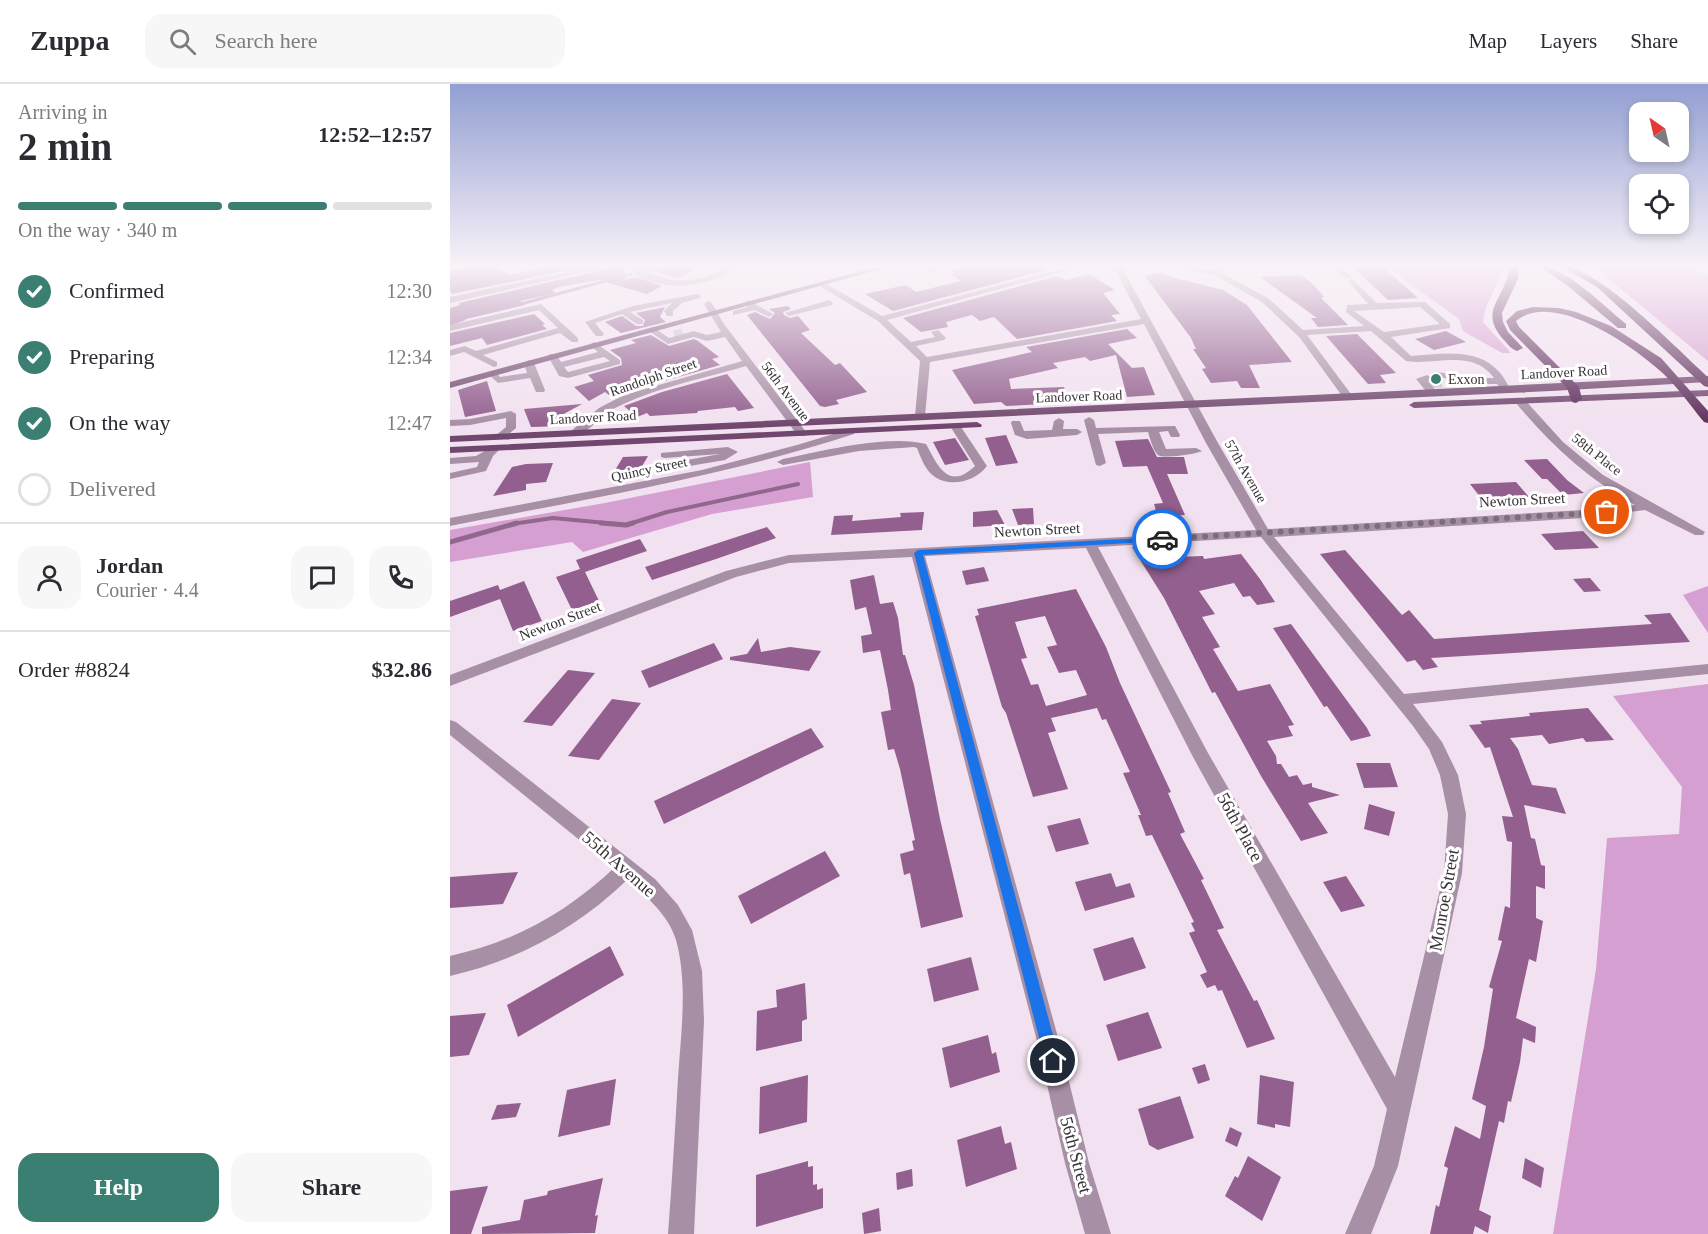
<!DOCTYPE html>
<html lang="en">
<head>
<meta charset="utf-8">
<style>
	:root { --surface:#fff; --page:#f7f7f7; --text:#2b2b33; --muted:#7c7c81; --line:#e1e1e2; --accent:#3b7f72 }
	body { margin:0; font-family:"Times New Roman",serif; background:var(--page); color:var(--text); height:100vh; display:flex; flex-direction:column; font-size:22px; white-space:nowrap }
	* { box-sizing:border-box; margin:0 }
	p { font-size:20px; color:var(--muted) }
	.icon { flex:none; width:33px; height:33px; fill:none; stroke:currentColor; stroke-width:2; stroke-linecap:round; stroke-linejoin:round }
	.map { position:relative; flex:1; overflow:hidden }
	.sheet { display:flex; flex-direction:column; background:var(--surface); width:450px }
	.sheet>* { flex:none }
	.needle { width:39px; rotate:326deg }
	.tools { position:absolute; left:1179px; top:18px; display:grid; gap:12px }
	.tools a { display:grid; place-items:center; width:60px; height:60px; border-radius:12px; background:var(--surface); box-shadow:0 3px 9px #0003; font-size:30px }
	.pin { position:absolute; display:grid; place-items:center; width:51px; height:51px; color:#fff; margin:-26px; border:3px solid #fff; border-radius:50%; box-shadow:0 2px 6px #0007 }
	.courier { position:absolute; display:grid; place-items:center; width:60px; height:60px; margin:-30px; border:4px solid #1a73e8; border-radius:50%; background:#fff; color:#222; box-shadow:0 2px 8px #0007 }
	.overview em { font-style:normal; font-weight:600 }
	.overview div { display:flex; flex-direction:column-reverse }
	.overview { display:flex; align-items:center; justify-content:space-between; height:102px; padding:0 18px }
	h1 { font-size:39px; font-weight:600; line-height:45px }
	.bar { display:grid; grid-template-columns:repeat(4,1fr); gap:9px 6px; align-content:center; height:72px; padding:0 18px }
	.bar i { height:8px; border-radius:4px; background:var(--line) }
	.bar .active { background:var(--accent) }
	.bar p { grid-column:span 4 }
	.line { display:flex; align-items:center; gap:15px; padding:0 18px; border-top:2px solid var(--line) }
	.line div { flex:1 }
	.round { display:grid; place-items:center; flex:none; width:63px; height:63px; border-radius:18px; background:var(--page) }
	ol { padding:0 18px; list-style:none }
	li { display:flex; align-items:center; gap:18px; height:66px }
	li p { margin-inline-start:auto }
	li .icon { padding:6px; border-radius:50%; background:var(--accent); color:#fff; stroke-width:4 }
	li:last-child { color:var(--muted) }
	li i { width:33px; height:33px; border:3px solid var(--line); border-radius:50% }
	.action { display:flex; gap:12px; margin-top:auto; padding:12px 18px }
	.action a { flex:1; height:69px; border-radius:18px; background:var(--accent); color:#fff; font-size:24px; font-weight:600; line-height:69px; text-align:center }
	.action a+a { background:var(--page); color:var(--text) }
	header { display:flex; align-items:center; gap:36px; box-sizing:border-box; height:84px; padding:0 30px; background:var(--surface); border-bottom:2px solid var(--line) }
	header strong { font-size:28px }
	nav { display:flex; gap:33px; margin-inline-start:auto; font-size:21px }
	.search { width:420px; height:54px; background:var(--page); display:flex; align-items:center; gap:15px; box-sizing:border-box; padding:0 21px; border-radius:18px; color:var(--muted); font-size:22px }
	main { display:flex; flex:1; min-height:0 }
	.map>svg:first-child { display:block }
	.forest { fill:#d69fd1 }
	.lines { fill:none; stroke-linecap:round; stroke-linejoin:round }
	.stream-far2 { stroke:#8f688c; stroke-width:3 }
	.stream-far1 { stroke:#8f688c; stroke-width:4 }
	.stream { stroke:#8f688c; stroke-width:5 }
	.building { fill:#925f8e; fill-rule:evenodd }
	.minor-tunnel-far1 { stroke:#cdbecb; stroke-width:9; stroke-dasharray:9 4.5; stroke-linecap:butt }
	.minor-tunnel { stroke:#cdbecb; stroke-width:11; stroke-dasharray:11 5; stroke-linecap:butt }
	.minor { fill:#a78fa5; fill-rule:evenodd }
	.major { fill:#70476d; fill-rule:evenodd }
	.highway { fill:#5c2d59; fill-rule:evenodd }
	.route { fill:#1a73e8 }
	.done { stroke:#7a6f78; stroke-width:6; stroke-dasharray:0 10.8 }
	.poi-dot { fill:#3b7f72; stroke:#fff; stroke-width:2 }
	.labels { text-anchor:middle; stroke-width:6; stroke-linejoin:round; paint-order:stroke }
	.far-street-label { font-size:14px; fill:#393238; stroke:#fff }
	.far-poi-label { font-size:14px; fill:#393238; stroke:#fff; text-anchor:start }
	.street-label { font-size:15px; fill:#393238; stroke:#fff }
	.near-street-label { font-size:18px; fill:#393238; stroke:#fff }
</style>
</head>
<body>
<header>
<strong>Zuppa</strong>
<div class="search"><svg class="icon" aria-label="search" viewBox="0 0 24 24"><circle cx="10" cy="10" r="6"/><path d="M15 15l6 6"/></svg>Search here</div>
<nav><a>Map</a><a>Layers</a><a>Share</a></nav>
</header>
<main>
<section class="sheet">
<div class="overview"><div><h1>2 min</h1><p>Arriving in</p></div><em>12:52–12:57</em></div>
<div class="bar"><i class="active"></i><i class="active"></i><i class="active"></i><i></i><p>On the way · 340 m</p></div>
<ol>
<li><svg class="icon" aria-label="check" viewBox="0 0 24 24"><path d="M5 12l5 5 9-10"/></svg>Confirmed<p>12:30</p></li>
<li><svg class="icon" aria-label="check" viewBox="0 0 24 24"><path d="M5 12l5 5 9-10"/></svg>Preparing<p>12:34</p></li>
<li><svg class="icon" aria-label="check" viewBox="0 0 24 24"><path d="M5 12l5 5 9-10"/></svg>On the way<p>12:47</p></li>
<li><i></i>Delivered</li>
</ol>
<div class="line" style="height:108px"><a class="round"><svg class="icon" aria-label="person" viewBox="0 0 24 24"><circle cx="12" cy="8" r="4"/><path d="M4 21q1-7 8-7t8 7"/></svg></a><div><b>Jordan</b><p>Courier · 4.4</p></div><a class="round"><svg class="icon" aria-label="chat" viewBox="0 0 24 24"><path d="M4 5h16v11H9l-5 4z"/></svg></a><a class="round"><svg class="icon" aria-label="phone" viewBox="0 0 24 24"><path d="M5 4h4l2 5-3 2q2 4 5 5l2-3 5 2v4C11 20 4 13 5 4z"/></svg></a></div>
<div class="line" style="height:78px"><div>Order #8824</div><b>$32.86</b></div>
<div class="action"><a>Help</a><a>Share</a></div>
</section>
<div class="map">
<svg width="1258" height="1150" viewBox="0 0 1258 1150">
	<rect width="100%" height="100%" fill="#f2e1f0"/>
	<path class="forest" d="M940 182H1050L1052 188C1045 207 1035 218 1033 238L1061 269H1052L1013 247 1009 235 952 194Z
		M1143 182H1239L1258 191V277Z
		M360 378 363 413 262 430 133 468 122 458 0 478V446L155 419Z
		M1258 502V549L1233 511Z
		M1258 600V1150H1103L1146 885 1157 754 1229 750 1232 703 1163 612Z"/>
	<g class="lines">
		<path class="stream-far2" d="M198 186 212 182
			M168 194 181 190
			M67 221 159 196
			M0 240 14 235"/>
		<path class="stream-far1" d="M62 440 103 434 167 440
			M179 440 217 428 348 400"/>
		<path class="stream" d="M151 439 176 441 183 439
			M0 458 67 439"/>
	</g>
	<path class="building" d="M25 182H45L59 191 98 182H138L2 210 0 207V187Z
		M162 182H174L175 196 186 193 212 202 197 210 148 196 109 203 102 206 106 209 70 217 75 221 0 239V224L10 221 9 219 160 184Z
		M220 182H251L228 194 202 187Z
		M521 182H586L596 186 443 227 415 210 456 201 466 208 511 197 500 190 506 189 501 186Z
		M902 182H932L968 214 938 216Z
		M710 188 725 194 773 206 797 221 842 278 799 281 810 304H791L787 297 761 299 752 285 756 284 743 265H746L741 254 695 192Z
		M639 190 665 206 653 209 670 230 661 231 667 237 567 255 544 233 530 237 522 231 496 238 498 243 471 248 453 234 607 192 616 196Z
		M851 191 863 200 874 213 871 214 898 241 868 243 861 234H867L810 193Z
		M338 222 341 225 333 228 334 231 340 234 348 232 360 246 351 249 385 281 390 279 417 308 386 316 389 320 375 323 370 322 297 231 305 228 320 235 325 229 319 225Z
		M215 223 210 233 216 238 171 249 155 238 172 232 186 242H193L195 236 186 229Z
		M84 230 95 240 92 241 97 245 37 261 32 254 0 262V249Z
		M677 245 687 254 658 260 682 284 694 283 705 311 677 313 666 271 640 277 635 273 603 279 608 284 559 295 561 305 614 303 619 318 616 319 556 322 551 318 524 320 502 286 582 268 576 263Z
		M996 247 1016 258 984 266 965 255Z
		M907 250 946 289 930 291 936 299 918 300 876 252Z
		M201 251 219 262 244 255 248 257 269 273 262 275 270 281 173 309 163 314 155 308 139 317 124 303 144 297 138 291 172 281 171 274 160 266 186 259 181 256Z
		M277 290 304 324 288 327 285 323 248 327 247 329 200 332 197 329 187 333 174 322 212 308Z
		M37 297 46 327 15 333 8 306Z
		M132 320 110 332 114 342 81 343 74 325Z
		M556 351 568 379 546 382 535 354Z
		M505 354 519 376 495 381 483 358Z
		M698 355 707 373H734L738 390H717L735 431 708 433 704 420 713 419 697 382 673 383 665 357Z
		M198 372 187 391 161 393 173 373Z
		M1097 375 1117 396 1134 409 1113 411 1097 395H1092L1074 376Z
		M103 379 96 398 76 400V406L43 412 62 383 76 380Z
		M1066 398 1079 413 1031 414 1020 400Z
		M583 424 584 440 568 441 562 425Z
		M547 426 555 441 523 443V428Z
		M474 428 472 446 381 451 384 432 403 431 402 437 451 433 450 429Z
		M317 443 326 454 266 475 202 496 195 483Z
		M1133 447 1149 464 1105 466 1091 450Z
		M190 455 197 467 135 488 149 517 122 526 106 493 130 485 126 476Z
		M682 463H691L705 477 726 473 753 472 754 475 791 470 810 495 825 518 807 521 800 512 793 513 784 499 749 507 765 530 752 533 770 563 763 565 788 607 820 600 844 641 838 642 843 652 817 657 826 672 827 680H831L839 693 847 691 853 701 862 699V703L890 711 858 719 878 749 851 757 811 692 765 608 762 609 714 514Z
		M895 466 952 531 959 526 984 555 1202 540 1194 531 1220 529 1240 558 981 574 988 583 973 586 965 576 957 578 870 470Z
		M534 483 539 497 516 501 512 487Z
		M424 491 430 520 443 518 448 534 453 571H455L464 601 490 735 513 833 471 844 460 789 454 791 450 770 464 766 462 757 465 756 450 685 444 665 438 666 431 628 441 626 438 606 430 566 413 569 411 552 422 550 416 523 405 526 400 496Z
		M1140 494 1151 507 1134 508 1123 495Z
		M74 497 92 537 63 547 50 515 0 533V517L48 501 50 506Z
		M626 505 656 563 670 599 721 708 718 709 735 748 730 750 754 795 751 796 774 844 767 846 804 917 807 916 825 955 797 964 772 906 768 907 765 901 757 904 750 891 757 888 739 849 745 847 741 839 744 838 702 751 696 752 688 731H691L673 689 680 688 656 635 652 636 647 624 601 634 606 647 598 649 618 705 583 713 556 629 552 623 525 532 529 531 527 525ZM595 532 607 561 597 563 609 589 626 586 637 611 596 622 588 600 581 601 571 575 577 574 565 538Z
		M841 540 917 644 921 652 901 657 877 622 874 623 823 544Z
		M308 554 311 568 340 563 371 567 359 587 280 576V573L297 570Z
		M264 559 273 575 199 604 191 587Z
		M118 586 145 589 102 642 73 638Z
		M162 615 191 619 149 676 118 672Z
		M1138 624 1164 656 1136 658 1133 654 1099 660 1092 651 1060 654 1068 665 1082 701 1106 704 1116 730 1074 721 1081 754 1085 755 1091 781 1095 782V805L1086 802V834L1093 837 1086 878 1079 875 1066 934 1086 943 1085 959 1073 954 1070 978 1061 1018 1058 1017 1054 1039 1049 1037 1029 1126 1041 1132 1038 1149 1025 1142 1023 1150H980L986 1121 989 1123 998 1084 994 1082 1005 1042 1030 1055 1036 1022 1022 1015 1034 963 1043 905 1039 903 1052 857 1048 856 1055 822 1060 824 1062 758 1057 757 1052 732 1063 733 1040 663 1035 664 1019 641 1032 640 1030 637 1080 632 1079 629Z
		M361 644 374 663 214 740 204 717Z
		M906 679H940L948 703 914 704Z
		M919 720 945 728 939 752 914 745Z
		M630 734 639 760 606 768 597 742Z
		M375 767 390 792 301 840 288 812Z
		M68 788 53 820 0 824V793Z
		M661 789 666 803 680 799 685 813 635 827 625 798Z
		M896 792 915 822 891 828 873 798Z
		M683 853 696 884 654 897 643 865Z
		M160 862 174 891 68 953 57 921Z
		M521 873 529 906 484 918 477 885Z
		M355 899 357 935 352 937V957L306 967 307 927 327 923 326 906Z
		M698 928 712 964 668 977 656 941Z
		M36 929 19 971 0 973V932Z
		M538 951 542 970 546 968 550 988 500 1004 492 964Z
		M755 980 760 996 748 1000 742 984Z
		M358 991 357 1038 309 1050 310 1003Z
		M810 991 844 998 840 1043 825 1040V1044L807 1040Z
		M166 995 160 1041 108 1053 117 1006Z
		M730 1012 744 1054 708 1066 699 1061 688 1025Z
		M71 1019 66 1033 41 1036 47 1021Z
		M551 1042 555 1060 561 1058 567 1085 516 1103 507 1056Z
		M780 1043 792 1049 787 1063 775 1057Z
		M798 1072 831 1093 812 1137 775 1112 785 1092 788 1094Z
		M1075 1074 1094 1084 1091 1104 1072 1094Z
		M358 1077V1083L363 1082V1101L367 1100V1106L373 1104V1124L306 1143V1091Z
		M462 1085 463 1102 447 1106 446 1089Z
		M153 1094 145 1132 148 1131 145 1149 32 1150V1143L70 1136 74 1116 97 1111 98 1107Z
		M38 1102 21 1150H0V1107Z
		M429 1124 431 1147 414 1150 412 1129Z"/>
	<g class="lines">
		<path class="minor-tunnel-far1" d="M224 251 236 248"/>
		<path class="minor-tunnel" d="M981 298H996"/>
		<path class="minor" d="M147 182H160L0 219V213Z
			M176 182C188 181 206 195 225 196 236 197 247 196 257 192 268 188 276 181 288 182 259 205 203 211 176 182Z
			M469 182H479L489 187 482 189Z
			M622 182H634L437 236 461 258 485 253 481 248 488 246 496 254 494 256 466 262 477 273 691 235 663 182H671L768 359 818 445 1133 426 1185 421C1138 395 1101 361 1066 319V315H1074L1113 358 1153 391 1255 448 1253 451H1245L1195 426 1133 434 824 453 954 610 1258 580V590L963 620 992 658 1008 691 1016 730 1012 789 948 1082 921 1150H895L924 1082 937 1025 743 673 636 464 475 472 609 957 639 1079 661 1150H635L615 1079 587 957 462 473 339 479 286 493 0 602V591L276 487 339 471 806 446 756 359 694 240 480 278 475 332 470 335 465 332 470 277 428 237 366 200 373 198 432 232ZM811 453 963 642 979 665 990 691 998 730 994 789 945 993 758 669 648 463Z
			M713 182 764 187 770 182H778L771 189 818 214 853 246 914 242 896 228 897 221 918 220 898 197 902 195 927 219 975 218 1000 240V244L941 253 961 272C987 270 1023 264 1044 283 1052 289 1056 298 1061 306L1056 309 1052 308 1047 300H1008L1005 299 1004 296 986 292V288L1007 291 1008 294H1044C1022 264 985 282 956 277L921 247 857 251 904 314 895 316 850 254 812 218 764 191ZM970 223 990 240 934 248 904 227Z
			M860 182H889L902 193 895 195 883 184H864Z
			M247 210 251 212 250 214 232 219 223 227V232H217L214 227 222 219 180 228 193 236V240H187L172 230 145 239 154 250 152 252H146L135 238 183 222Z
			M298 216 323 230 319 233 305 226 283 231V227L298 223 294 219Z
			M379 216 383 219 382 221 339 232 335 229Z
			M258 217 261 218 274 240 356 348V352H348L296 282C252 295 204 304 163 325 151 331 135 354 121 351V347L149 324 174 311 292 277 275 253 257 257 244 253 218 260 196 245 203 243 219 254 244 247 257 251 271 248 254 220Z
			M91 220 128 254V258H122L110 249 33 271 47 278V282L44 283 14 268 0 272V266L15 262 26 267 108 244 89 226 0 247V241Z
			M144 258 170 276V280L118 294 109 292 98 272 100 270H106L111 278 148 268 139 261ZM154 273 160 277 118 288 114 283Z
			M79 276 84 279 95 306 94 308H86L80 294 48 299 37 289 45 287 50 293 77 289 74 279Z
			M977 291 982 294 978 297 989 310 988 312H980L966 295Z
			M61 327 66 330V344L53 355H45L44 353 56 343V334L20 341 0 342V336L20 335Z
			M639 333 644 336 646 344 725 342 730 351 729 353H721L718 347 709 348 716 365 746 364 752 367C747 370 713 375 708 371 703 367 700 354 698 348L648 350 656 379 650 382 646 381 634 336Z
			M609 334 614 337 613 345H627L632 348 627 351 577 355 565 351 561 339 562 337H570L574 347 602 346 604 337Z
			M505 339 509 340 537 382C526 397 501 404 485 393 475 386 471 374 467 364L464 363 409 367 333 381 327 378 333 375C373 367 437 350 476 360 487 380 498 408 525 382L500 342Z
			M400 345 404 346V350C272 393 136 415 0 442V434L252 386 347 361Z
			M45 361 51 364 43 372 36 387 0 395V389L27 383 29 378 0 380V374L26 372Z
			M278 363 288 368 275 376 210 387 204 384 210 381 270 370 215 374 211 373V369Z
			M0 636 6 638 205 795 228 821 242 846 252 887 254 937 244 1150H218C222 1098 225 1046 228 994 231 949 238 900 226 856 219 832 196 811 177 796 127 844 69 876 0 892V872C64 858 116 829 164 784L0 651Z"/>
		<path class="major" d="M430 182H442L0 304V298Z
			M1258 292V298L1101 307 0 358V352Z
			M1258 306V312L964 324 959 321 964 318Z
			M527 338 532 341 531 343 0 369V363Z"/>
		<path class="highway" d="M1059 182H1069L1068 195 1052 229 1053 238 1058 248 1073 264 1067 267C1061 265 1058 260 1053 255 1027 225 1057 215 1059 182Z
			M1089 182C1115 182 1155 223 1176 240V244H1168L1118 202Z
			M1110 182C1146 180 1229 267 1258 293V303L1254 302 1147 203Z
			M1083 223 1109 224 1126 228 1161 242 1211 274 1258 327V339L1254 338C1239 320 1225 299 1208 285 1180 260 1102 206 1066 237L1069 243 1129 303 1132 315 1126 319 1122 318 1117 304 1060 246 1056 237 1067 227Z"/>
	</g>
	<linearGradient id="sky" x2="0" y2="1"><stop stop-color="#939fd2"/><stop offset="0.53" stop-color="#f9f2f8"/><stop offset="1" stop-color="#f9f2f8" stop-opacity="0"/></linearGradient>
	<rect width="1258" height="343" fill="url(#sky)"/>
	<path class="route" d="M712 453 716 455 715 457 473 471 610 977 608 982 603 984 597 982 595 977 464 469 468 466Z"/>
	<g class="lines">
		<path class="done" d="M712 455 1157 428"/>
	</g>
	<circle class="poi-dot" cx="986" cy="295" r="6"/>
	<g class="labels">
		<g class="far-street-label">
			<text transform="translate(1114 288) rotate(-3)" y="5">Landover Road</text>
			<text transform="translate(203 293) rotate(-19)" y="5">Randolph Street</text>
			<text transform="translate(336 307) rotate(53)" y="5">56th Avenue</text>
			<text transform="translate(629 312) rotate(-2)" y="5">Landover Road</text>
			<text transform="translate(143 333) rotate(-3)" y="5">Landover Road</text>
			<text transform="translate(1147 370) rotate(38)" y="5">58th Place</text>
			<text transform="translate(199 385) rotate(-12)" y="5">Quincy Street</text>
			<text transform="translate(796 387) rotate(60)" y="5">57th Avenue</text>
		</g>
		<g class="far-poi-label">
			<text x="998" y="300">Exxon</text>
		</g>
		<g class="street-label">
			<text transform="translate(1072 416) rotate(-3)" y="5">Newton Street</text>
			<text transform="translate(587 446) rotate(-3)" y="5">Newton Street</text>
			<text transform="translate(110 537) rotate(-21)" y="5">Newton Street</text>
		</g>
		<g class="near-street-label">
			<text transform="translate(790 743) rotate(61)" y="6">56th Place</text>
			<text transform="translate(169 780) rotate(41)" y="6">55th Avenue</text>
			<text transform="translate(994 816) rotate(-80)" y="6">Monroe Street</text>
			<text transform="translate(626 1071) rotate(75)" y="6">56th Street</text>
		</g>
	</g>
</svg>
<div class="tools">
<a><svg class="needle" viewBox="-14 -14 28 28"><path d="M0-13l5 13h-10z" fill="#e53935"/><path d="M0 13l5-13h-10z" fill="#7c7c81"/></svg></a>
<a><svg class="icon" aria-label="locate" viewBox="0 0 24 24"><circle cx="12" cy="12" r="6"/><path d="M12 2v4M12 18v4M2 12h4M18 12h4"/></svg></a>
</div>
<div class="pin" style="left:1157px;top:428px;background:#ea580c"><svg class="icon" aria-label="bag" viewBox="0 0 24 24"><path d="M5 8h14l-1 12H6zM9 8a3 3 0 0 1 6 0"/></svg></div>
<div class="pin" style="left:603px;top:977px;background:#1f2937"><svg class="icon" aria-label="home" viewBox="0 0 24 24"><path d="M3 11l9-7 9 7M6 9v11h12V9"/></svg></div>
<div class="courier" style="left:712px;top:455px"><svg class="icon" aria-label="car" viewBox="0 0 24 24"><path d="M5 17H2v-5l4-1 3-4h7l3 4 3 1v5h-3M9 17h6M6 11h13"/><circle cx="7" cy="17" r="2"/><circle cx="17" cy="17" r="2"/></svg></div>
</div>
</main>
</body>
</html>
